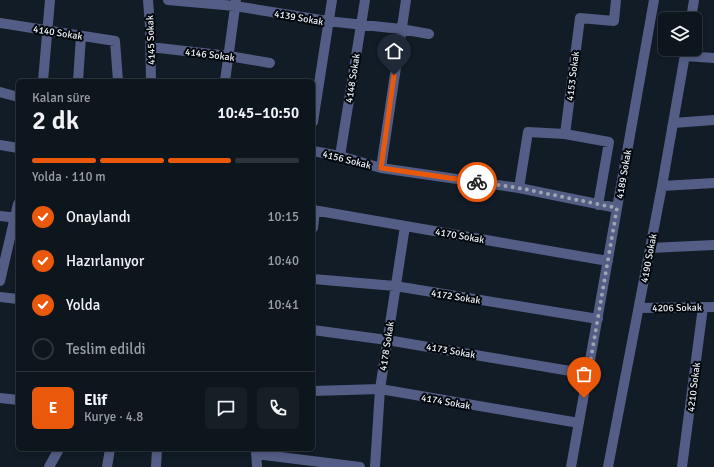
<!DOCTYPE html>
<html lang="tr">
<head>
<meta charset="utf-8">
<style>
	:root { --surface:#0d151d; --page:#161e26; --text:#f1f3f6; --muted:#9a9fa4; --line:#2d343b; --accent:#ea580c }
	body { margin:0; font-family:Signika,sans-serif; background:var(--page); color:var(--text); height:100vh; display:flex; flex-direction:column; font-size:15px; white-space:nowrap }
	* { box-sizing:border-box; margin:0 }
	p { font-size:13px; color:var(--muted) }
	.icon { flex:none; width:22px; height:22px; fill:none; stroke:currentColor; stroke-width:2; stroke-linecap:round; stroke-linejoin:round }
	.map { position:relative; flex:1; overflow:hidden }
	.panel { position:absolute; left:16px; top:79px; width:299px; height:372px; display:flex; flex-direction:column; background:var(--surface); border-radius:6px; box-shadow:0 2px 6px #0003,0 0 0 1px var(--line) }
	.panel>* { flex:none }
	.tools { position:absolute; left:658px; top:12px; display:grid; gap:8px }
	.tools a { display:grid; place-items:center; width:44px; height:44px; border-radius:6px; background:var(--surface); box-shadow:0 2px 6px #0003,0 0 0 1px var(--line); font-size:20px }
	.pin { position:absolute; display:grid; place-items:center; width:34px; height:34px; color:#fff; margin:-41px -17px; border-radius:50% 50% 50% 0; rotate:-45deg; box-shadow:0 0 4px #0007 }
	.pin .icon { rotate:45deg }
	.courier { position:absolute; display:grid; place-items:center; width:40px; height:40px; margin:-20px; border:3px solid #ea580c; border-radius:50%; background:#fff; color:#222; box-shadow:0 1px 5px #0007 }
	.head em { font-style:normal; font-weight:600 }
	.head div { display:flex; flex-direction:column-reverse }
	.head { display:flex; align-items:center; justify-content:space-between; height:68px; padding:0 16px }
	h1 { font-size:26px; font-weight:600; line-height:30px }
	.bar { display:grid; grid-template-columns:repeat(4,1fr); gap:6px 4px; align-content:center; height:48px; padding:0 16px }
	.bar i { height:5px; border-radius:3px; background:var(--line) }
	.bar .selected { background:var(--accent) }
	.bar p { grid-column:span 4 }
	.line { display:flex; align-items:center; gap:10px; padding:0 16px; border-top:1px solid var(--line) }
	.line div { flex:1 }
	.round { display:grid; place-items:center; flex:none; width:42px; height:42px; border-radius:6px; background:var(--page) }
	ol { padding:0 16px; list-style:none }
	li { display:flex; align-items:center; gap:12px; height:44px }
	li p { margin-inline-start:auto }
	li .icon { padding:4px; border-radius:50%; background:var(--accent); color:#fff; stroke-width:4 }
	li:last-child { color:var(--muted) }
	li i { width:22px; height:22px; border:2px solid var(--line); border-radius:50% }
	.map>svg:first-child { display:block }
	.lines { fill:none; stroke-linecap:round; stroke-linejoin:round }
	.minor { stroke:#545d85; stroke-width:10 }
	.done { stroke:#9da5ae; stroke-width:4; stroke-dasharray:0 7.2 }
	.route { stroke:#ea580c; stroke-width:5 }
	.labels { text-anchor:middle; stroke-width:4; stroke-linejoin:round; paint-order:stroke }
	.street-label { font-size:10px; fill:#e8eff7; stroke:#03060a }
</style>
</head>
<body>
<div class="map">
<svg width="714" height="467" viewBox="0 0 714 467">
	<rect width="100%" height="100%" fill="#111c27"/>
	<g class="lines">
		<path class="minor" d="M148 0 150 26 151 81
			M168 0 235 6 327 21 401 29 429 34
			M691 19 694 0
			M0 23 115 41 118 81
			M150 47 229 56 270 63
			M685 56 714 58
			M43 81 50 0
			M78 81 81 36
			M225 81 236 0
			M0 92 18 97
			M313 122 332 0
			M673 123 714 120
			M565 134 580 18 614 21 616 0
			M0 145 18 148
			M313 151 340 156 381 168 519 188 617 208
			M340 156 365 0
			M381 168 406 0
			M662 186 714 183
			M519 188 528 132 565 134 609 142 598 205
			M313 210 608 261
			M0 216 18 218
			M313 228 315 210
			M650 248 714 245
			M313 279 395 286 598 319
			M0 281 18 204
			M0 297 18 299
			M639 308 714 307
			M313 330 387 340 588 374
			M313 391 380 389 579 423
			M0 398 18 400
			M256 449 257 467
			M256 454 360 467
			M49 467 59 449
			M107 467 110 449
			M156 467 157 449
			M375 467 380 389 405 226
			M571 467 654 0
			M608 467 662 186 686 49
			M682 467 703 307"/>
	</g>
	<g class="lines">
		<path class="done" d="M477 182 519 188 617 208 584 398"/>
		<path class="route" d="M394 75 381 168 477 182"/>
	</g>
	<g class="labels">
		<g class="street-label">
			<text transform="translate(299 17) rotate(10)" y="4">4139 Sokak</text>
			<text transform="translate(58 32) rotate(9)" y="4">4140 Sokak</text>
			<text transform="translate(150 40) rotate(-92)" y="4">4145 Sokak</text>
			<text transform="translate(210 54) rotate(7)" y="4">4146 Sokak</text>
			<text transform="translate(572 76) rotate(-83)" y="4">4153 Sokak</text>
			<text transform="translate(352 78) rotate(-81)" y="4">4148 Sokak</text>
			<text transform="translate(347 159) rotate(14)" y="4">4156 Sokak</text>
			<text transform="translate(623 174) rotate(-80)" y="4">4189 Sokak</text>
			<text transform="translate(460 235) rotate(10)" y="4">4170 Sokak</text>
			<text transform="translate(648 258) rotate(-79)" y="4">4190 Sokak</text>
			<text transform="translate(456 296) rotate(9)" y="4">4172 Sokak</text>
			<text transform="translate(677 307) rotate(-1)" y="4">4206 Sokak</text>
			<text transform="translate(386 346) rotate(-81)" y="4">4178 Sokak</text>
			<text transform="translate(451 350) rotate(10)" y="4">4173 Sokak</text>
			<text transform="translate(693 387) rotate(-83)" y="4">4210 Sokak</text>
			<text transform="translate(446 401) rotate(10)" y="4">4174 Sokak</text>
		</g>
	</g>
</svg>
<div class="tools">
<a><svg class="icon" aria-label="layers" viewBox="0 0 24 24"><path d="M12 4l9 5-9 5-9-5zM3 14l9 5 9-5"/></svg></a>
</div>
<div class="pin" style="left:584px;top:398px;background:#ea580c"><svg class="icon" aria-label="bag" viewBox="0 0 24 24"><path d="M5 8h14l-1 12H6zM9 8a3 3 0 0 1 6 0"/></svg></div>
<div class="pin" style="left:394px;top:75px;background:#1f2937"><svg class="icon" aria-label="home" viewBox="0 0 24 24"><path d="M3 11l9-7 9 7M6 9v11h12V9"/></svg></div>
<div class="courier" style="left:477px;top:182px"><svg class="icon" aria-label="bike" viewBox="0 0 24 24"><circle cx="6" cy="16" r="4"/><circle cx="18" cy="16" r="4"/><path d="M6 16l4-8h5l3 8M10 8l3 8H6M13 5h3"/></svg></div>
<section class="panel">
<div class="head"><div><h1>2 dk</h1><p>Kalan süre</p></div><em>10:45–10:50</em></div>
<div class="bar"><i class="selected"></i><i class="selected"></i><i class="selected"></i><i></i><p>Yolda · 110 m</p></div>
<ol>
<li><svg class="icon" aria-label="check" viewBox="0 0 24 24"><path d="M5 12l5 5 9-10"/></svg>Onaylandı<p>10:15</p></li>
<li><svg class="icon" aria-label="check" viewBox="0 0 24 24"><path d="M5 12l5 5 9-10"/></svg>Hazırlanıyor<p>10:40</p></li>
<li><svg class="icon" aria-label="check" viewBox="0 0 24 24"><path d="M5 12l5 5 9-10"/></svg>Yolda<p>10:41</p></li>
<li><i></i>Teslim edildi</li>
</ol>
<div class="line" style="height:72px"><b class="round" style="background:var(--accent);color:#fff">E</b><div><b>Elif</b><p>Kurye · 4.8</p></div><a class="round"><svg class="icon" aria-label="chat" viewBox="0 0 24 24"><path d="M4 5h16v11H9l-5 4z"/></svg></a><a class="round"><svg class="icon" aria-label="phone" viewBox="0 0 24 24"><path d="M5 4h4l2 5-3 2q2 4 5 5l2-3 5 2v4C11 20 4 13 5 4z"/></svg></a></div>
</section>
</div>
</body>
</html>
